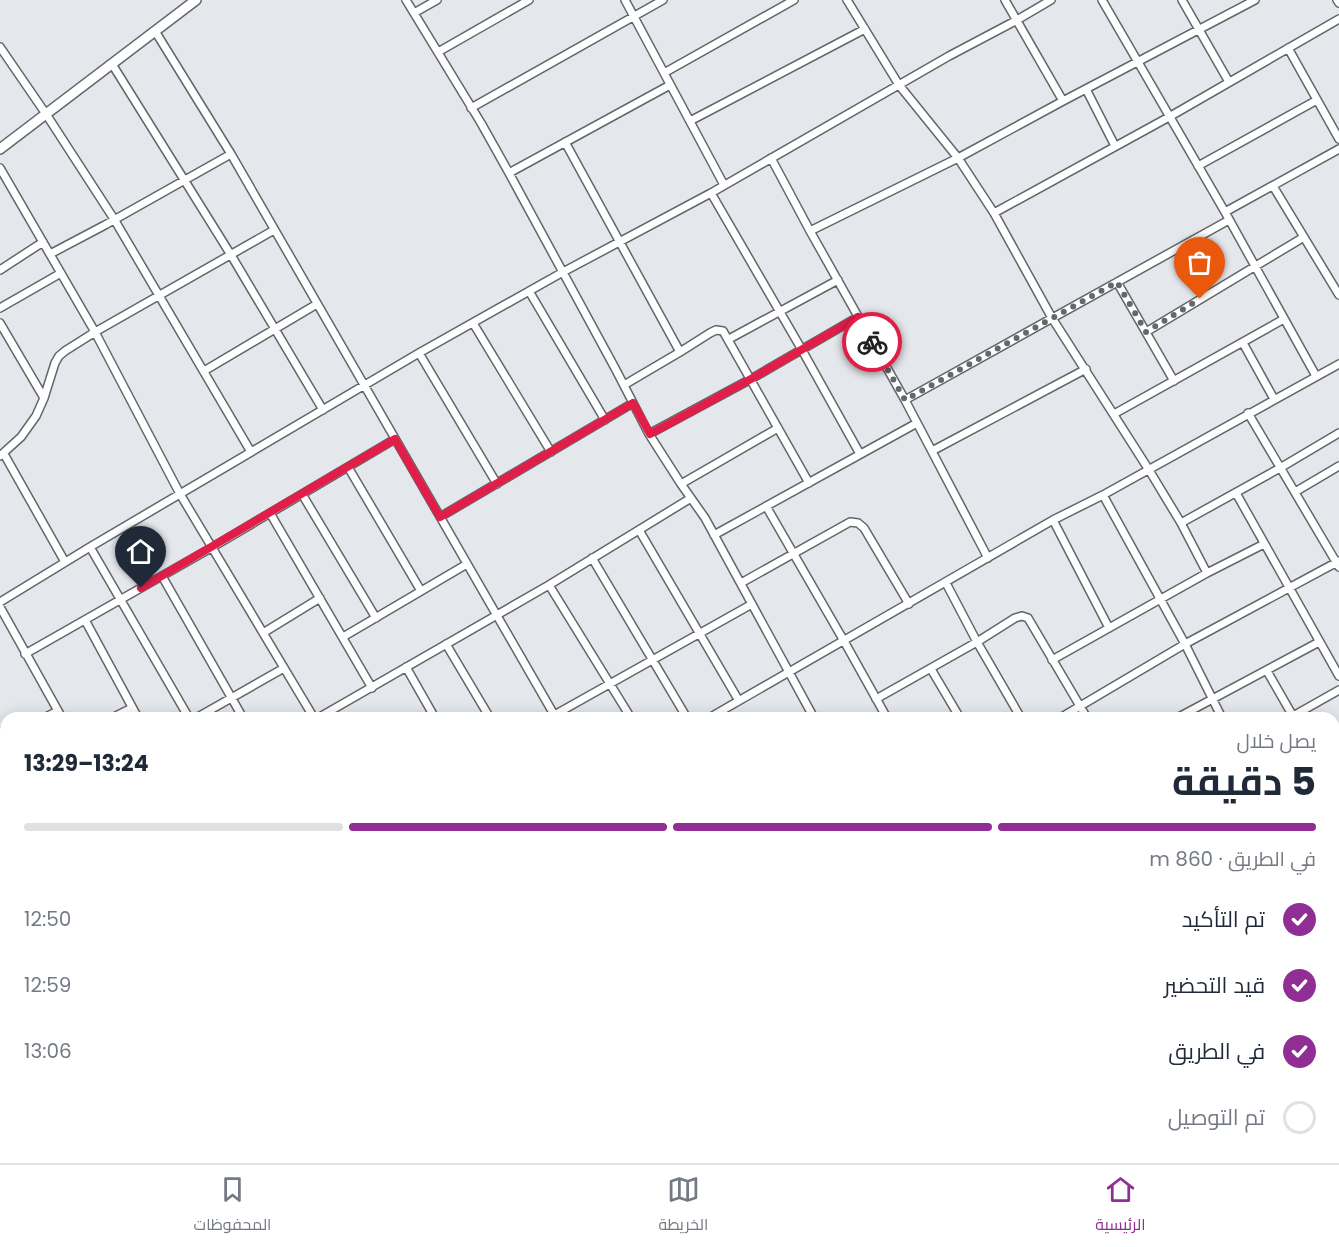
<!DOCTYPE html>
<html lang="ar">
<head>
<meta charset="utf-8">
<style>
	:root { --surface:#fff; --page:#f6f6f7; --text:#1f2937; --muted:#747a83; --line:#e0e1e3; --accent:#912e95 }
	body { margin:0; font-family:Poppins,Cairo,sans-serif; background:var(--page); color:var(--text); direction:rtl; height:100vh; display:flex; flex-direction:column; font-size:22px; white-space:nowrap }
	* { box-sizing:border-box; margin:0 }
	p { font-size:20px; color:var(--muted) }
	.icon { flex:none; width:33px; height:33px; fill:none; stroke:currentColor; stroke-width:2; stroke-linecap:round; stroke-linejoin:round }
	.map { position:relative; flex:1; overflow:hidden; direction:ltr }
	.sheet { position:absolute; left:0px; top:712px; width:1340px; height:452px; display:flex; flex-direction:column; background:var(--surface); border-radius:18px 18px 0 0; box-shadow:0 3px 15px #0003; direction:rtl }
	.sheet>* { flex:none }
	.pin { position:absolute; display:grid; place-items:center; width:51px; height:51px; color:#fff; margin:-62px -26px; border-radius:50% 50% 50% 0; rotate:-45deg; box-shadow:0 0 6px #0007 }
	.pin .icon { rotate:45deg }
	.courier { position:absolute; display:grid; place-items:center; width:60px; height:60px; margin:-30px; border:4px solid #e11d48; border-radius:50%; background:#fff; color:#222; box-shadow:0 2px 8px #0007 }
	.headline em { font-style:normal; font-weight:700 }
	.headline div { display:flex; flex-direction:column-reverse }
	.headline { display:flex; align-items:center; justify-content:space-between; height:102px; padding:0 24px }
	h1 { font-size:39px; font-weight:700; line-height:45px }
	.bar { display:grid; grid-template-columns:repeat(4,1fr); gap:9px 6px; align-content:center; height:72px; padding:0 24px }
	.bar i { height:8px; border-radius:4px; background:var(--line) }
	.bar .active { background:var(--accent) }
	.bar p { grid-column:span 4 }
	ol { padding:0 24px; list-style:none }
	li { display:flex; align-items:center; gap:18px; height:66px }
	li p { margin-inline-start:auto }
	li .icon { padding:6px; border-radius:50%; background:var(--accent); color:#fff; stroke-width:4 }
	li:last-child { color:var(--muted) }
	li i { width:33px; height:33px; border:3px solid var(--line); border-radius:50% }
	.tabs { display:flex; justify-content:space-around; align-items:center; height:84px; border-top:2px solid var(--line); background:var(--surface); font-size:16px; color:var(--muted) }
	.tabs a { display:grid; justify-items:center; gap:3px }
	.tabs .active { color:var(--accent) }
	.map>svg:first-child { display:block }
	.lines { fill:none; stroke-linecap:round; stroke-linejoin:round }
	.minor-casing { stroke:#62666a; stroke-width:10 }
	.tertiary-casing { stroke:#62666a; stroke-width:11 }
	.secondary-casing { stroke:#62666a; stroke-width:12 }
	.minor { stroke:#fff; stroke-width:7 }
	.tertiary { stroke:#fff; stroke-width:8 }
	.secondary { stroke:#fff; stroke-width:9 }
	.done { stroke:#65676a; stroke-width:6; stroke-dasharray:0 10.8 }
	.route { stroke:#e11d48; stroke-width:8 }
</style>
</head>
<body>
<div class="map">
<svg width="1339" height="1163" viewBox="0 0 1339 1163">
	<rect width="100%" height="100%" fill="#e4e7ec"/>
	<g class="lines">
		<defs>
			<path id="minor" d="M406 0 481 123 509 173 616 370 649 434 681 484 705 518 814 718
				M625 0 724 185
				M847 0 899 85 958 158 994 213 1052 318 1149 470 1181 523 1207 573
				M1005 0 1063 101
				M1102 0 1225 212 1316 376
				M1182 0 1229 82
				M1337 0 1339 3
				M414 13 437 0
				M155 31 231 154 556 718
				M0 47 46 114 114 219 251 452
				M1288 48 1339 139
				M438 52 529 0
				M112 64 231 255 323 410
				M664 73 794 0
				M1086 89 1115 146
				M471 108 663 0
				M690 121 865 29
				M565 142 680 352
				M771 158 810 231 905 400 988 558
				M1198 166 1317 100
				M0 168 95 332 180 494 314 718
				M509 173 670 85
				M1273 186 1339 295
				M711 193 802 350 860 454
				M1225 212 1339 149
				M994 213 1169 117 1339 19
				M810 231 958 158 1063 101 1255 0
				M50 254 105 225 231 154
				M0 270 43 242
				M1117 282 1174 381
				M529 291 605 420
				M0 308 61 273
				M0 323 44 398
				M473 323 551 452
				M1146 332 1304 237
				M729 339 838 280
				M1243 343 1274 399
				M419 353 497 484
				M204 371 317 304
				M624 385 680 352 710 333 716 330 723 331 809 483
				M905 400 1229 220
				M1248 413 1339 567
				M1114 414 1284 319
				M649 434 751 379 858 317
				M932 451 1086 369
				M4 454 65 562
				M0 456 21 437 36 416 44 398 55 363 59 356 65 351 95 332 274 230
				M348 467 421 591
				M681 484 778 428
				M1295 492 1339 466
				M1236 493 1339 676
				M302 494 376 618
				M1103 495 1185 644 1222 718
				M766 506 844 641 887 718
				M270 513 372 688
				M440 517 633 403
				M1053 520 1109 628
				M1181 523 1280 468 1339 433
				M639 530 739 701
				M714 535 917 423
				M90 547 189 718
				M592 558 687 718
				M162 576 243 718
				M741 583 850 522 858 523 864 528 909 604
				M946 583 977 642 1021 718
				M549 585 631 718
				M0 602 90 547 419 353 563 272 711 193 949 56 1017 20 1051 0
				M0 607 62 718
				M85 620 138 718
				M263 633 320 598
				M343 637 467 564
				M446 644 490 718
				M25 654 211 548 395 439
				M1052 660 1207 573 1264 544
				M406 667 435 718
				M931 669 960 718
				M1267 671 1294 718
				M876 699 977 642 1015 618 1022 616 1028 618 1087 718
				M1293 716 1339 690
				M44 718 58 711
				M112 718 132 708
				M196 718 284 668
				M318 718 549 585 691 498
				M549 718 752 604
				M709 718 1053 520 1103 495 1339 364
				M1060 718 1185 644 1339 561
				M1177 718 1319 642
				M0 732 6 742
				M1334 817 1339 827
				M0 845 6 855
				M0 900 6 896
				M1334 936 1339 947
				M0 968 6 965
				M0 987 6 998
				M0 1057 6 1053
				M1334 1074 1339 1071
				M0 1099 6 1110
				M1334 1124 1339 1133
				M0 1125 6 1121
				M34 1158 37 1163
				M100 1158 103 1163
				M242 1158 245 1163
				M310 1158 313 1163
				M388 1158 391 1163
				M449 1158 452 1163
				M584 1158 587 1163
				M672 1158 675 1163
				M741 1158 745 1163
				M827 1158 831 1163
				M1046 1158 1049 1163
				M1110 1158 1112 1163
				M1174 1158 1177 1163
				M1220 1158 1222 1163
				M1284 1158 1286 1163
				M163 1163 171 1158
				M289 1163 299 1158
				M403 1163 412 1158
				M514 1163 523 1158
				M812 1163 821 1158
				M870 1163 878 1158
				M952 1163 962 1158
				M1185 1163 1195 1158
				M1293 1163 1301 1158"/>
			<path id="tertiary" d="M1334 757 1339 754
				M631 1163 640 1158"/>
			<path id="secondary" d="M0 149 196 0"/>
		</defs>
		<use href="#minor" class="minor-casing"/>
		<use href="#tertiary" class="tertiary-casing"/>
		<use href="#secondary" class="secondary-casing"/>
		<use href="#minor" class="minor"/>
		<use href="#tertiary" class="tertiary"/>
		<use href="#secondary" class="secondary"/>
	</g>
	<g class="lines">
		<path class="done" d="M872 342 905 400 1117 282 1146 332 1200 299"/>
		<path class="route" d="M141 588 395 439 440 517 633 403 650 434 751 379 858 317 872 342"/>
	</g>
</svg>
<div class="pin" style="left:1200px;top:299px;background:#ea580c"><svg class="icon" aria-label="bag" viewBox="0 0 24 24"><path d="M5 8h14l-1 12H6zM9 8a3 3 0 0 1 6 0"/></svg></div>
<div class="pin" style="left:141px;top:588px;background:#1f2937"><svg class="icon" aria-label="home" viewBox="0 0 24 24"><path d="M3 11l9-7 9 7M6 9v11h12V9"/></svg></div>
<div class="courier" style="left:872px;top:342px"><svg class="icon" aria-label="bike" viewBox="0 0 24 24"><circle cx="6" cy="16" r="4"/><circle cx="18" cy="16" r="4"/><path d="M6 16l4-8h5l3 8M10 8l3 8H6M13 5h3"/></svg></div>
<section class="sheet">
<div class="headline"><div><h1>5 دقيقة</h1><p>يصل خلال</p></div><em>13:24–13:29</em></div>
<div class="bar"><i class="active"></i><i class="active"></i><i class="active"></i><i></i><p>في الطريق · 860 m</p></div>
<ol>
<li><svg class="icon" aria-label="check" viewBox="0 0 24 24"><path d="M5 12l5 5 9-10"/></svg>تم التأكيد<p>12:50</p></li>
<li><svg class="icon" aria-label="check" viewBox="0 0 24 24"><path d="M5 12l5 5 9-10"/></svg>قيد التحضير<p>12:59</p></li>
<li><svg class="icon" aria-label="check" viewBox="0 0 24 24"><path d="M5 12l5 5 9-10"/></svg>في الطريق<p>13:06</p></li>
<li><i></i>تم التوصيل</li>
</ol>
</section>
</div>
<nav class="tabs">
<a class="active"><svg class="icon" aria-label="home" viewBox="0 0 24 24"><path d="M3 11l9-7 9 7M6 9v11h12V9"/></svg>الرئيسية</a>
<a><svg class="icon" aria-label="map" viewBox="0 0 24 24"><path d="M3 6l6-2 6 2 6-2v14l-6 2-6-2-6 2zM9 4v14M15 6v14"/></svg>الخريطة</a>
<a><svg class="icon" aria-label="saved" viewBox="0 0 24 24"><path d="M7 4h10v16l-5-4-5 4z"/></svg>المحفوظات</a>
</nav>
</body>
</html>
